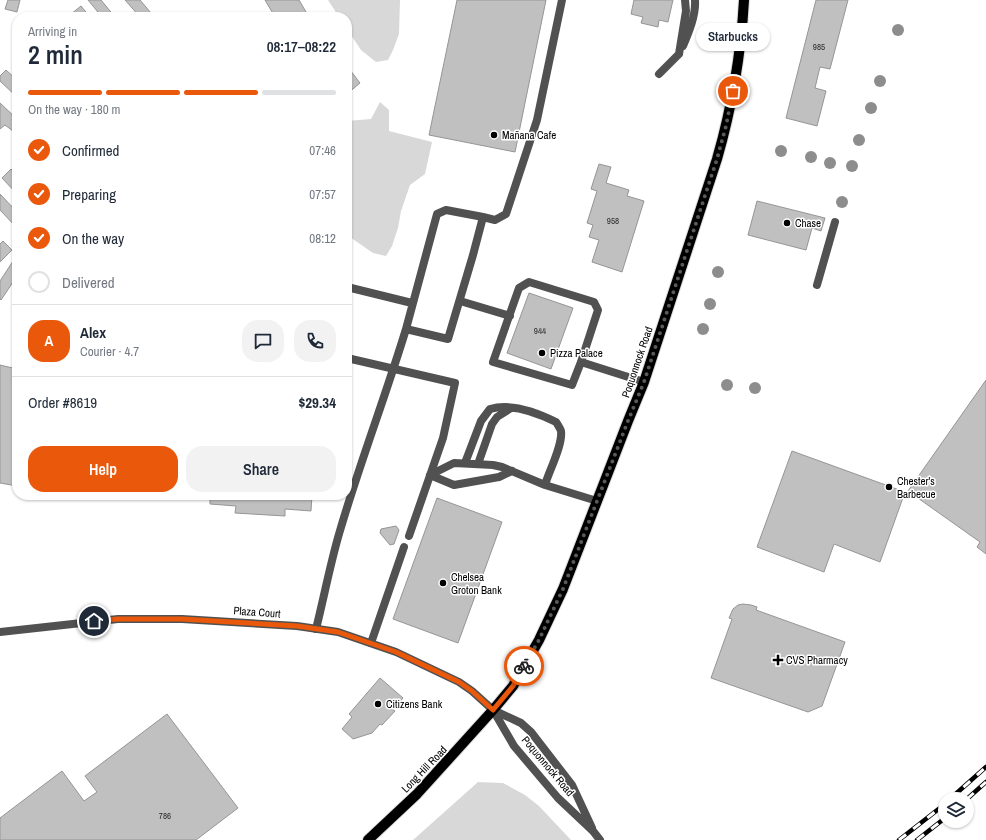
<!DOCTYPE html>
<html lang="en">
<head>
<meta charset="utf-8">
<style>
	:root { --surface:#fff; --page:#f2f2f3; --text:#1f2937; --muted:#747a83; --line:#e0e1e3; --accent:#ea580c }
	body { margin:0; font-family:"Archivo Narrow",sans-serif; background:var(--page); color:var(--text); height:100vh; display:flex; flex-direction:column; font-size:15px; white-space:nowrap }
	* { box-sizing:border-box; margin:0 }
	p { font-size:13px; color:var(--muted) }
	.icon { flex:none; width:22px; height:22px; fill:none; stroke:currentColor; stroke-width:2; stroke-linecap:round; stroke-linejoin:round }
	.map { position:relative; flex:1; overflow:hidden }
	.sheet { position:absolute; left:12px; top:12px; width:340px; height:488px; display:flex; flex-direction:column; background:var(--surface); border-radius:16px; box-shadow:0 1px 3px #0004 }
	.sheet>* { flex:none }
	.controls { position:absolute; left:938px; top:792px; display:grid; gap:8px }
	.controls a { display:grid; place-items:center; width:36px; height:36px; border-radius:50%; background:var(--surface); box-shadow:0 1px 3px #0004; font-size:20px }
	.pin { position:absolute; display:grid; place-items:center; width:34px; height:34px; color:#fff; margin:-17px; border:2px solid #fff; border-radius:50%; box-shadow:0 1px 4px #0007 }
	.courier { position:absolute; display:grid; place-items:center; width:40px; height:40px; margin:-20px; border:3px solid #ea580c; border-radius:50%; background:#fff; color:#222; box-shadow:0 1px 5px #0007 }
	.bubble { position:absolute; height:28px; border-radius:14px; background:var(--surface); box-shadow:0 1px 3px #0004; font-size:13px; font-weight:600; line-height:28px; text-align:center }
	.head em { font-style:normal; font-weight:600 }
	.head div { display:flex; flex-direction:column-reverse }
	.head { display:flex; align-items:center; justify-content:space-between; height:68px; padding:0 16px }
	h1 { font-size:26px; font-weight:600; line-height:30px }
	.bar { display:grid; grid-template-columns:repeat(4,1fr); gap:6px 4px; align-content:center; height:48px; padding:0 16px }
	.bar i { height:5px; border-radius:3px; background:var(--line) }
	.bar .active { background:var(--accent) }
	.bar p { grid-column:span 4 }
	.line { display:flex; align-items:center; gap:10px; padding:0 16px; border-top:1px solid var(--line) }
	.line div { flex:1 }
	.round { display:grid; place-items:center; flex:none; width:42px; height:42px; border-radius:16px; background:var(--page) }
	ol { padding:0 16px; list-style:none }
	li { display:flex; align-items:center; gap:12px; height:44px }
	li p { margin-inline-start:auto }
	li .icon { padding:4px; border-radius:50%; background:var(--accent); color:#fff; stroke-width:4 }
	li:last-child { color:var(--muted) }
	li i { width:22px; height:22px; border:2px solid var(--line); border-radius:50% }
	.action { display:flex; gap:8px; margin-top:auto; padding:8px 16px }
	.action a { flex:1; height:46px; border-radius:16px; background:var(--accent); color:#fff; font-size:16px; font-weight:600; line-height:46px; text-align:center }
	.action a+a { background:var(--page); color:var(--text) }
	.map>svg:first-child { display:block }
	.green { fill:#d8d8d8 }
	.building { fill:#c0c0c0; stroke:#959595 }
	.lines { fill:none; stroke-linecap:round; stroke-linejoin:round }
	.primary-casing { stroke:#dbdbdb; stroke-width:12 }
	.service { stroke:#515151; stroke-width:8 }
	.minor { stroke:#515151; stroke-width:8 }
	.tertiary { stroke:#515151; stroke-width:8 }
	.primary { stroke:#000; stroke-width:10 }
	.rail-casing { stroke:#000; stroke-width:4.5 }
	.rail { stroke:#fff; stroke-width:3; stroke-dasharray:9; stroke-linecap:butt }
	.tree { fill:#8d8d8d }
	.done { stroke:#595959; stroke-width:4; stroke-dasharray:0 7.2 }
	.route { stroke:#ea580c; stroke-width:5 }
	.poi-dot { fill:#000; stroke:#fff; stroke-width:1.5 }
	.labels { text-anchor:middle; stroke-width:3; stroke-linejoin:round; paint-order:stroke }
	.number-label { font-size:9px; fill:#303030 }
	.poi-label { font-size:11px; fill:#000; stroke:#fff; text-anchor:start }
	.street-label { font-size:11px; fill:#000; stroke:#fff }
</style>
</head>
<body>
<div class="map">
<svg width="986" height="840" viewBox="0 0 986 840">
	<rect width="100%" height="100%" fill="#fff"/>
	<path class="green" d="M328 0H400L399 34 393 50 388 60 376 62 361 50 347 29V17H339Z
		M380 102 389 110V131L432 142 425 174 410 185 401 211 398 228 392 246 386 256 373 253 347 235V121L371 119Z
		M478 782 503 783 525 795 539 806 571 840H413Z"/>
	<path class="building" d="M8 0H20L17 12 5 9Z
		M88 0H101L115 17H102Z
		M125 0H140L151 13 147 17H140Z
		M265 0H299L309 17H275Z
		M457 0H546L515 152 429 135Z
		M634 0H673L668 22 659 20 658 27 641 23 643 17 631 14Z
		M816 0H848L830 69 820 67 815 88 826 91 817 126 786 118Z
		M81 6 90 17H73L71 14Z
		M347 66 360 83 347 94Z
		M6 70 17 80V97L0 81V76Z
		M0 103 17 119V127L13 131 5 125 0 129Z
		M599 164 611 167 606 183 629 190 627 196 644 201 622 272 592 262 599 240 589 237 593 225 587 223 597 191 591 189Z
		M11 169 17 176V194L2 178Z
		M0 194 17 212V228L0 210Z
		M757 201 825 218 821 231 812 228 806 250 748 235Z
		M3 241 12 250 0 262V244Z
		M17 255V276L1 300 0 299V281Z
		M529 293 573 308 551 369 507 353Z
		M0 365 17 369V486L0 483Z
		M986 380V554L977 547 980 542 908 491Z
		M792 451 905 492 880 562 834 544 824 572 757 547Z
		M161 495H312L311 511 285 509V516L235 513 236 506 210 504V496Z
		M437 498 502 522 458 643 393 619Z
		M396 526 399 530 394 544 390 545 380 533 381 529Z
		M743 604 751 605 757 607 756 610 845 642 822 706 808 712 711 678 732 619 729 618 733 609 738 605Z
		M380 678 403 698 393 710 395 711 382 725 380 724 372 733 353 739 342 729 352 717 349 714Z
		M167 714 238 808 196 840H0V818L62 771 84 801 97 792 85 776Z"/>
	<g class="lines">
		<defs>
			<path id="primary" d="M368 840 417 794 493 710 513 686 539 640 563 589 628 421 644 382 717 159C732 107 741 54 744 0"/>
		</defs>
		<use href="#primary" class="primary-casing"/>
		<path class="service" d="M683 46C689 32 696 15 695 0
			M659 74 679 54 686 11 685 0
			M529 282 594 302 598 310 581 362 572 385 493 362 519 288Z
			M817 285 835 222
			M347 287 412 303
			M460 301 510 316
			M406 329 437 214 446 210 483 217
			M347 358 455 383 443 438 409 536
			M581 362 644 382
			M465 463 481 421 490 409C511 403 538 413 556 422 558 425 560 428 561 431 563 445 549 471 545 485
			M478 464 492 424 497 417 511 408
			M430 475 454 463 493 465 502 467 545 485 597 501
			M430 475 454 485 499 477 512 471
			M316 629C324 597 330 565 339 534 359 465 385 398 406 329L448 339 473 255 483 217 495 220 506 214 537 120 562 0
			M371 643 404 547"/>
		<path class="minor" d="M0 632 118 619H182L297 626 338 632 396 652 459 682 472 691 493 710"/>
		<path class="tertiary" d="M493 710 514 746 558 798 593 831 600 840
			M493 710 521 723 531 732 572 785 592 828"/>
		<use href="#primary" class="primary"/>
		<defs>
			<path id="rail" d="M950 799 986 767
				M967 799 986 782
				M899 840 945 804
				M917 840 945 818"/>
		</defs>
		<use href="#rail" class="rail-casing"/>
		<use href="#rail" class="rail"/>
	</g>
	<g class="tree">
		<circle cx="898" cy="30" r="6"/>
		<circle cx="880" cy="81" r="6"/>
		<circle cx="871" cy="108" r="6"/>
		<circle cx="859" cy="140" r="6"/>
		<circle cx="781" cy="151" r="6"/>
		<circle cx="811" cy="157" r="6"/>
		<circle cx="830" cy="163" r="6"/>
		<circle cx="852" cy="166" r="6"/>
		<circle cx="842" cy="202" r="6"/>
		<circle cx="718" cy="272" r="6"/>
		<circle cx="710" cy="304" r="6"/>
		<circle cx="703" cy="329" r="6"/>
		<circle cx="727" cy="385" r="6"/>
		<circle cx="755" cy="388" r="6"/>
	</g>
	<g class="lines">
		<path class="done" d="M524 666 539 640 563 589 628 421 644 382 717 159 726 126 733 91"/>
		<path class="route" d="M94 621 118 619H182L297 626 338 632 396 652 459 682 472 691 493 710 513 686 524 666"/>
	</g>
	<g class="poi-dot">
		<circle cx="494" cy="135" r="4"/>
		<circle cx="787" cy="223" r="4"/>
		<circle cx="542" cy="353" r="4"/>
		<circle cx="889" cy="487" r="4"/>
		<circle cx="443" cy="583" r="4"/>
		<path d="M776 654h4v4h4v4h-4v4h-4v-4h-4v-4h4z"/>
		<circle cx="378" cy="704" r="4"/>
	</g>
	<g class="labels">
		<g class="number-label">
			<text x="819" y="50">985</text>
			<text x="613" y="224">958</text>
			<text x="540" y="334">944</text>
			<text x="165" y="819">786</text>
		</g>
		<g class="poi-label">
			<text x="502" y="139">Mañana Cafe</text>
			<text x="795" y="227">Chase</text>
			<text x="550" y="357">Pizza Palace</text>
			<text x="897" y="485">Chester's<tspan x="897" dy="13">Barbecue</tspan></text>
			<text x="451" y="581">Chelsea<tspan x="451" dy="13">Groton Bank</tspan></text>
			<text x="786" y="664">CVS Pharmacy</text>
			<text x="386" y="708">Citizens Bank</text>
		</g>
		<g class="street-label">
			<text transform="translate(637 362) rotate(-71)" y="4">Poquonnock Road</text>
			<text transform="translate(257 612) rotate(4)" y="4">Plaza Court</text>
			<text transform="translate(548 766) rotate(50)" y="4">Poquonnock Road</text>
			<text transform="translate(424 769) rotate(-46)" y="4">Long Hill Road</text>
		</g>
	</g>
</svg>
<div class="controls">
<a><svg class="icon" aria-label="layers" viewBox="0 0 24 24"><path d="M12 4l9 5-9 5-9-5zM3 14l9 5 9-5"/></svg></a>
</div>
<div class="pin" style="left:733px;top:91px;background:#ea580c"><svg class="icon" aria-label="bag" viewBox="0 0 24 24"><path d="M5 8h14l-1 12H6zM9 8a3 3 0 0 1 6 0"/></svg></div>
<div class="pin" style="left:94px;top:621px;background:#1f2937"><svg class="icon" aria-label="home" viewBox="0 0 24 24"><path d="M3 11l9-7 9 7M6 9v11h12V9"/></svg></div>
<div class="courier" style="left:524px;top:666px"><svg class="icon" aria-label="bike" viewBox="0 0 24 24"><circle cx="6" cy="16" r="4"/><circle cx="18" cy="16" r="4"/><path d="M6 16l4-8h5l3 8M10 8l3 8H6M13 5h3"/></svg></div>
<div class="bubble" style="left:696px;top:23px;width:74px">Starbucks</div>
<section class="sheet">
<div class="head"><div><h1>2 min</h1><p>Arriving in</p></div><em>08:17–08:22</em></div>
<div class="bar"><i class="active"></i><i class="active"></i><i class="active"></i><i></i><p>On the way · 180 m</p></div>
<ol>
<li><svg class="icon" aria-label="check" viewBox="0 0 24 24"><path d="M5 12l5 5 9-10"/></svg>Confirmed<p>07:46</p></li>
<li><svg class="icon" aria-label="check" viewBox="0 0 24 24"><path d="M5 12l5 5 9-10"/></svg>Preparing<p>07:57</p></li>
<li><svg class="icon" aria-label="check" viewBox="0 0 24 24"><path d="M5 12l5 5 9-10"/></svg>On the way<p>08:12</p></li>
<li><i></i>Delivered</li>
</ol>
<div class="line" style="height:72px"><b class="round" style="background:var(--accent);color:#fff">A</b><div><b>Alex</b><p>Courier · 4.7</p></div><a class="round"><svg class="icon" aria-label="chat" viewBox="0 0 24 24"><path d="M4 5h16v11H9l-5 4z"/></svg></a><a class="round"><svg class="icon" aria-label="phone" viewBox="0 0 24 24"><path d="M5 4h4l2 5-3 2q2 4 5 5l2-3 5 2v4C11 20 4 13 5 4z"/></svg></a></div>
<div class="line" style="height:52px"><div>Order #8619</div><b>$29.34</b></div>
<div class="action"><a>Help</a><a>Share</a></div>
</section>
</div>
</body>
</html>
